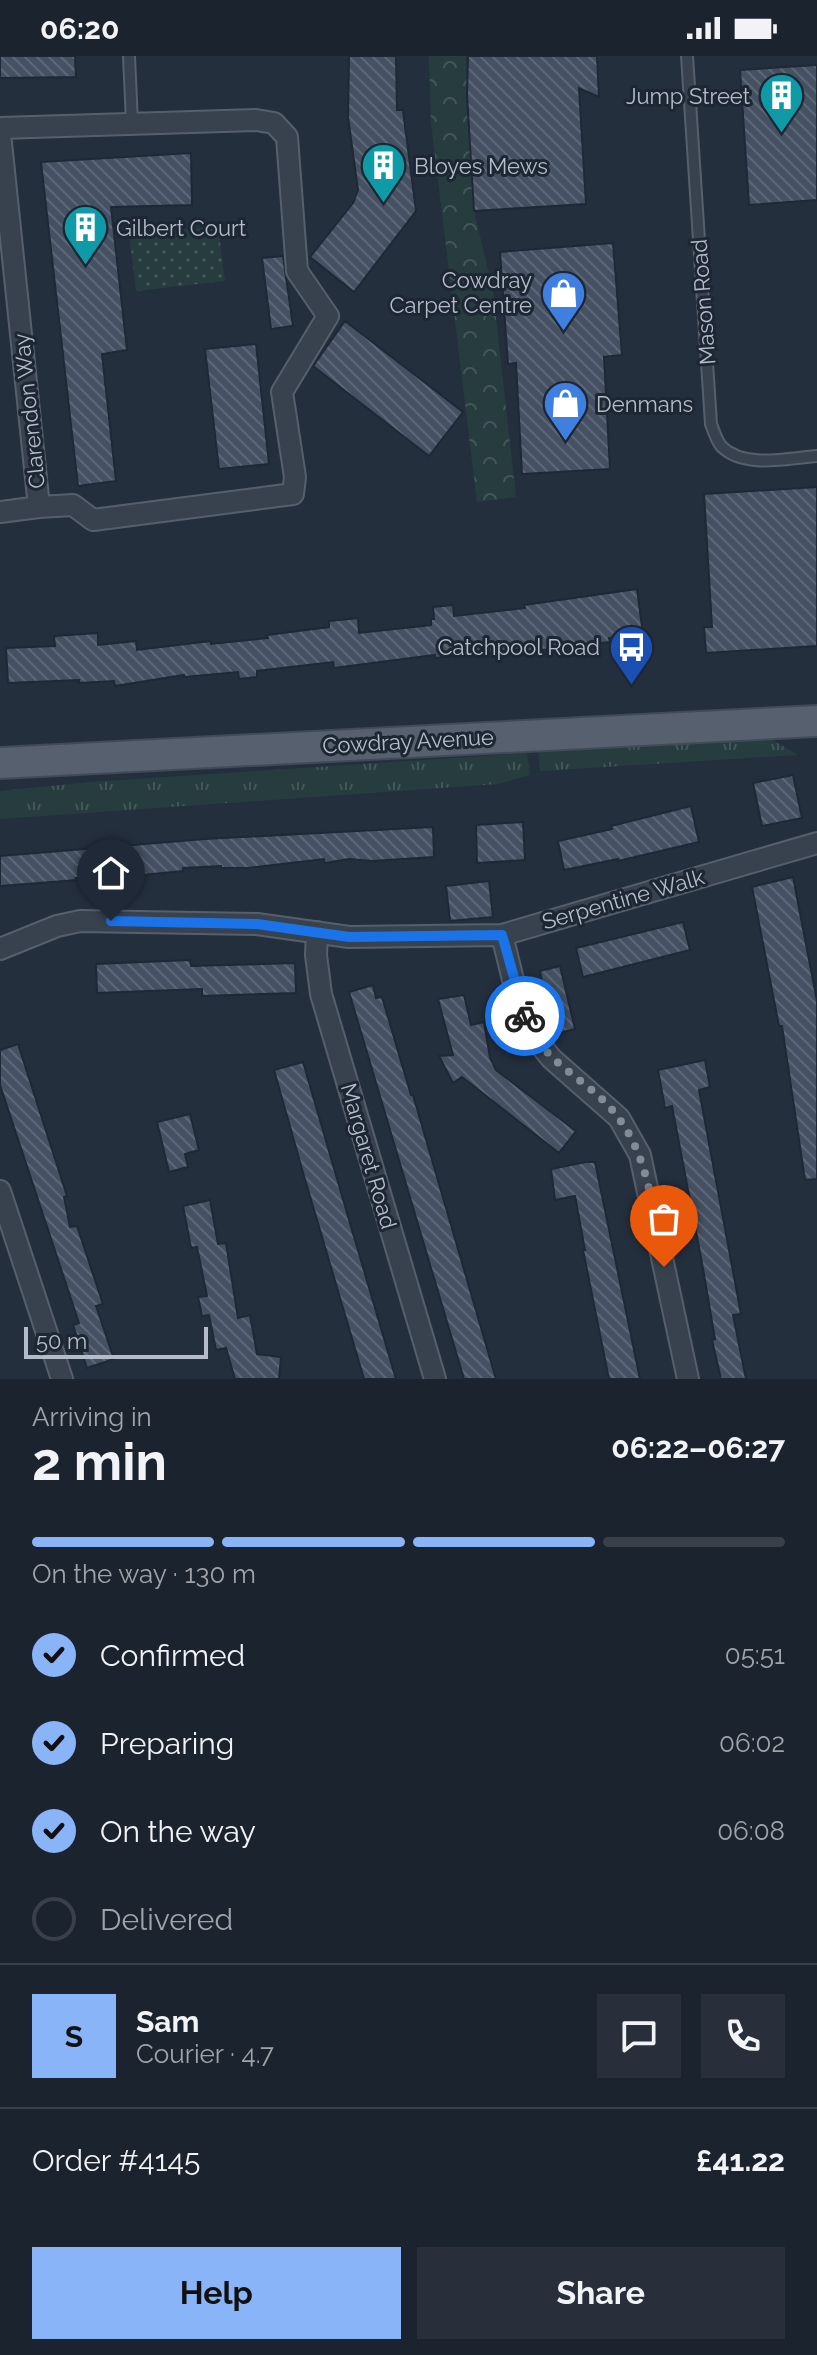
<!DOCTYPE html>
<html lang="en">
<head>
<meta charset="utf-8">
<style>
	:root { --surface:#1b232e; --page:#282f3a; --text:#f1f3f6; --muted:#a0a4aa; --line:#39404a; --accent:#8ab4f8 }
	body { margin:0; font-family:Raleway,sans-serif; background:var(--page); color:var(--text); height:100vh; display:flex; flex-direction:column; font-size:30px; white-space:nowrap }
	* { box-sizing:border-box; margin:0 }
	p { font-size:26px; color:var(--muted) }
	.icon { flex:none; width:44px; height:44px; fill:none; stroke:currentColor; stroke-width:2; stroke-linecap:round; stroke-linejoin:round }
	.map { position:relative; height:1323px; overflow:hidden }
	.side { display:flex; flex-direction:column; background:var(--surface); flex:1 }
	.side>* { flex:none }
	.scale { position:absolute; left:24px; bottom:20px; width:184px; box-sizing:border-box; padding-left:8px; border:4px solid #b4bcc9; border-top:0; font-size:22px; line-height:28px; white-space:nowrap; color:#b4bcc9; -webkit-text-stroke:6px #1d2633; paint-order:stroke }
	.pin { position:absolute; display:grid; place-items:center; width:68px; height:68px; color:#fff; margin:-82px -34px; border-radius:50% 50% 50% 0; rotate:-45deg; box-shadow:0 0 8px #0007 }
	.pin .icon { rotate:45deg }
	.courier { position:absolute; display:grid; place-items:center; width:80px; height:80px; margin:-40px; border:6px solid #1a73e8; border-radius:50%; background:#fff; color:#222; box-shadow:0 2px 10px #0007 }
	.head em { font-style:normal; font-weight:700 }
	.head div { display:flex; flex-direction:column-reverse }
	.head { display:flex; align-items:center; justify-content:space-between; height:136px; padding:0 32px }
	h1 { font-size:52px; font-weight:700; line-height:60px }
	.bar { display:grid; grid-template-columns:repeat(4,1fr); gap:12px 8px; align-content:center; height:96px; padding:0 32px }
	.bar i { height:10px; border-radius:6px; background:var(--line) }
	.bar .current { background:var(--accent) }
	.bar p { grid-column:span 4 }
	.line { display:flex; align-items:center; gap:20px; padding:0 32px; border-top:2px solid var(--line) }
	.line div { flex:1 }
	.round { display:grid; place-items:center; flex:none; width:84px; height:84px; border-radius:0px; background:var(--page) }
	ol { padding:0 32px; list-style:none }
	li { display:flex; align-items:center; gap:24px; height:88px }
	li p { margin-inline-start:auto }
	li .icon { padding:8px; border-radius:50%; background:var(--accent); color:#111; stroke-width:4 }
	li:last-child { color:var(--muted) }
	li i { width:44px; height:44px; border:4px solid var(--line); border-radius:50% }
	.cta { display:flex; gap:16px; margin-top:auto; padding:16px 32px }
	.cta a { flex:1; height:92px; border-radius:0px; background:var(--accent); color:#111; font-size:32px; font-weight:700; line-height:92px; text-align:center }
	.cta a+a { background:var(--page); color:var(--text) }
	.status { display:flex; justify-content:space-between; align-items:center; height:56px; padding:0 40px; background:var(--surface); direction:ltr }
	.status svg { height:22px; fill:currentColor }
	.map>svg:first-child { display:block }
	.grass { fill:url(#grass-tufts) }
	.forest { fill:url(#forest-crowns) }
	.garden { fill:url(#garden-dots) }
	.building { fill:url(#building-back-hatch); stroke:#1f2835; stroke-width:2 }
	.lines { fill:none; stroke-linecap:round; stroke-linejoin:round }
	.lane-casing { stroke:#565f6c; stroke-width:14 }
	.street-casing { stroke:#565f6c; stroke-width:24 }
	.primary-casing { stroke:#414a57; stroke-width:34 }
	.lane { stroke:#38414e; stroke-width:10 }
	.street { stroke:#38414e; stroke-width:20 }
	.primary { stroke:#56606e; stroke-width:30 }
	.done { stroke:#828b98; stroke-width:8; stroke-dasharray:0 14.4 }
	.route { stroke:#1a73e8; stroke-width:10 }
	.labels { text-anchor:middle; stroke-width:6; stroke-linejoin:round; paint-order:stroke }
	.poi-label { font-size:22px; fill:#b4bcc9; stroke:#1d2633; text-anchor:end }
	.street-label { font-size:22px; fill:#b4bcc9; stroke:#1d2633 }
</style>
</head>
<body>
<div class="status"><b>06:20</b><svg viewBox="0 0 49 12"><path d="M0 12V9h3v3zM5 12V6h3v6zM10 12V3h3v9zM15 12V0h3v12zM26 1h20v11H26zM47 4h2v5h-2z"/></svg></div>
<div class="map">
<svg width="817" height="1323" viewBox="0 0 817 1323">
	<defs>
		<pattern id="grass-tufts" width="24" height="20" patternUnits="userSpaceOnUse" patternTransform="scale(2)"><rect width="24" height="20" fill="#263c3f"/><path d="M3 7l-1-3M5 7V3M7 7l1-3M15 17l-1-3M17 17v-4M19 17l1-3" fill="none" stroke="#435659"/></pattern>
		<pattern id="forest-crowns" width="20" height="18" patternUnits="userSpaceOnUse" patternTransform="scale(2)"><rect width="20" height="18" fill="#263c3f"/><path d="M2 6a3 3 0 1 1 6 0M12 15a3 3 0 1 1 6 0" fill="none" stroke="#435659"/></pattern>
		<pattern id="garden-dots" width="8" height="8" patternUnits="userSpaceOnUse" patternTransform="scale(2)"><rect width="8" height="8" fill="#263c3f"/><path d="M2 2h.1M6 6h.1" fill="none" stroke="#435659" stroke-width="1.8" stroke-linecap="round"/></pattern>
		<pattern id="building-back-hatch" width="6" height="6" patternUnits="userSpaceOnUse" patternTransform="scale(2)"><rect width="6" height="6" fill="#455162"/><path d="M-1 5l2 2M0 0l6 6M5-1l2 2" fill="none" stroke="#5d6877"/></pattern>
	</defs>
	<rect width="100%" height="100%" fill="#242f3e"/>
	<path class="grass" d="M764 679 798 699 540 715 538 696Z
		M527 697 530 719 498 728 0 763V735L91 726Z"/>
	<path class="forest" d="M429 0H466L474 155 493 235 516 441 477 446 431 67Z"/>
	<path class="garden" d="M140 167 142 179 218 170 225 225 136 235 128 168Z"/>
	<path class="building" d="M0 0H75L76 21 0 22Z
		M349 0H396L397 54H403L416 155 354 236 310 201 353 147 358 134 348 61Z
		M468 0H597L599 41 579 32 586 148 474 155 467 39Z
		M817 9V144L749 149 740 14Z
		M191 97 192 149 111 151 127 294 102 298 116 425 78 430 41 106Z
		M613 187 622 299 604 301 610 413 522 418 516 307 508 308 500 196Z
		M283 200 293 270 271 273 262 202Z
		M345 265 463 356 429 400 313 310Z
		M256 288 269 408 219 413 205 293Z
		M817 431V590L706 597 704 571H712L704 438Z
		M637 533 643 578 609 582 610 586 525 596 524 593 435 602V599L334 612 333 606 257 615V621L239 623 238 616 184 621V619L115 630 114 625 79 627V624L8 627 6 592 55 590 54 580 98 577V589L136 585 137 594 211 585V588L268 582 267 579 329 571V565L358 562 359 577 431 569V563H434L433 551 453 549 454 560 525 552 524 549Z
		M793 719 802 762 762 770 753 727Z
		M691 750 699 786 618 805V803L564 814 558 785 612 773 611 770Z
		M523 766 525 804 477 807 476 769Z
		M433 771 434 801 372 805 349 803 325 807 324 803 248 812H221V810L183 812V815L112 822H76L77 824 0 830V800L205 783Z
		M793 821 817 945V1123L805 1124 782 970H779L752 831Z
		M489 825 493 861 450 865 446 830Z
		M683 866 690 894 583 921 576 892Z
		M190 904 191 910 295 907 296 937 202 940V933L97 937 96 908Z
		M560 910 575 973 556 978 551 957 539 959 532 929 542 926 540 915Z
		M373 929 376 942 382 941 411 1039H413L496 1323H464L349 936Z
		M464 939 471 969 484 966 490 1002 496 1014 576 1075 559 1097 462 1021 453 1027 439 1000 453 999 438 943Z
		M18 988 67 1140 64 1141 70 1171 77 1170 103 1248 96 1250 114 1303 87 1312 73 1269 79 1267 0 1029V994Z
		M705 1004 710 1031 699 1034 741 1258 733 1259 746 1323H721L712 1284 715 1283 702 1207 672 1050 665 1052 658 1014Z
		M303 1006 352 1174 396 1323H364L304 1120 274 1014Z
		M190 1058 199 1094 185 1098 188 1111 169 1116 157 1066Z
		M586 1106H595L640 1323H609L583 1194H585L575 1140 555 1144 551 1113Z
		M210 1144 218 1188 226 1187 238 1262 250 1259 257 1298 281 1301 279 1323H235L226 1292 216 1294 209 1259 202 1260 198 1241 207 1240 197 1191 191 1192 183 1150Z"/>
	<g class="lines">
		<defs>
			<path id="lane" d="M129 0 132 67
				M687 0 711 368C714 376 717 386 722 391 745 413 788 402 817 400"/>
			<path id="street" d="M0 72 256 64 274 67 287 81 297 215 328 260 282 336 295 421 293 438 93 464 73 449 39 451
				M0 77 39 451 0 456
				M317 876 316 899 321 938 435 1323
				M502 879 515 932 532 979 552 1003 619 1062 640 1099 688 1323
				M0 893 57 870 80 865 257 868 349 881 502 879 817 787
				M0 1135 62 1323"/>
			<path id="primary" d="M0 707 817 665"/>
		</defs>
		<use href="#lane" class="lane-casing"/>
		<use href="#street" class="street-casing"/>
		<use href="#primary" class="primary-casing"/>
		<use href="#lane" class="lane"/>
		<use href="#street" class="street"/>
		<use href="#primary" class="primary"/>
	</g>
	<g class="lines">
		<path class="done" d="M525 960C543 1011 592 1023 620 1064 650 1105 654 1163 664 1211"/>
		<path class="route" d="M111 865 257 868 349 881 502 879 525 960"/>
	</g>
	<defs>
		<symbol id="building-pin" viewBox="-11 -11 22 30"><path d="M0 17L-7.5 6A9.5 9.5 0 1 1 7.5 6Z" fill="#0f9aa8" stroke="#1d2633"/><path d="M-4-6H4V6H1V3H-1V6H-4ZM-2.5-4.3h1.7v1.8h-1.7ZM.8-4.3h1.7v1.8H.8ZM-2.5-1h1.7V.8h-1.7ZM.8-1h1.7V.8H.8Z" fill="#fff"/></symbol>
		<symbol id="shop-pin" viewBox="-11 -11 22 30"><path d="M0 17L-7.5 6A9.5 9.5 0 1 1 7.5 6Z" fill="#3f7fe0" stroke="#1d2633"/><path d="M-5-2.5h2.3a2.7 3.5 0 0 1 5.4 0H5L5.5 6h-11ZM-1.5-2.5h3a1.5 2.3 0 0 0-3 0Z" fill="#fff"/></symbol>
		<symbol id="bus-pin" viewBox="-11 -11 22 30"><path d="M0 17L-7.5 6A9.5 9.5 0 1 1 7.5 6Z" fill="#1a4fb4" stroke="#1d2633"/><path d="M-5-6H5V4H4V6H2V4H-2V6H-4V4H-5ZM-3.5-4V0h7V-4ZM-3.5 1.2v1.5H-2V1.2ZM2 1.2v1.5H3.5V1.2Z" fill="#fff"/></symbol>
	</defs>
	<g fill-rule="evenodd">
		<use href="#building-pin" x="756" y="14" width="51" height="69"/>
		<use href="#building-pin" x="358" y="84" width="51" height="69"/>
		<use href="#building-pin" x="60" y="146" width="51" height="69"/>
		<use href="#shop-pin" x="538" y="212" width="51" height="69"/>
		<use href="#shop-pin" x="540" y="322" width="51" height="69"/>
		<use href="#bus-pin" x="606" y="566" width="51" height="69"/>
	</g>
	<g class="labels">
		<g class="poi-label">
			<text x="750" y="48">Jump Street</text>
			<text x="414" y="118" text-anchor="start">Bloyes Mews</text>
			<text x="116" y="180" text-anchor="start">Gilbert Court</text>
			<text x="532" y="232">Cowdray<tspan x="532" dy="25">Carpet Centre</tspan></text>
			<text x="596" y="356" text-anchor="start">Denmans</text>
			<text x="600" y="599">Catchpool Road</text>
		</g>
		<g class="street-label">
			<text transform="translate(703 246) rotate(-94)" y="8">Mason Road</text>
			<text transform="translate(29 355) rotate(-96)" y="8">Clarendon Way</text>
			<text transform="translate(408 685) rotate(-3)" y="8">Cowdray Avenue</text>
			<text transform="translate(623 843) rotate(-16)" y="8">Serpentine Walk</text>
			<text transform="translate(369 1100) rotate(74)" y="8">Margaret Road</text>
		</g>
	</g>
</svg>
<div class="scale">50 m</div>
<div class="pin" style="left:664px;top:1211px;background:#ea580c"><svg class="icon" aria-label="bag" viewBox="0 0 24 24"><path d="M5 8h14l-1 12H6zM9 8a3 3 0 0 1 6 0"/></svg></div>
<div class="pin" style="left:111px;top:865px;background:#1f2937"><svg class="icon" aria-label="home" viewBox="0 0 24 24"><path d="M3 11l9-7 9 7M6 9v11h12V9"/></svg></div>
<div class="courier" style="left:525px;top:960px"><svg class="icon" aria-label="bike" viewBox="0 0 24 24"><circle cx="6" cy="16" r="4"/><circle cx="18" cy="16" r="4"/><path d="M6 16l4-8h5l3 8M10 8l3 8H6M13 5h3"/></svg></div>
</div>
<section class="side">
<div class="head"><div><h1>2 min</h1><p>Arriving in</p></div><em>06:22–06:27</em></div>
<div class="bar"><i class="current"></i><i class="current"></i><i class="current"></i><i></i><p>On the way · 130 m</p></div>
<ol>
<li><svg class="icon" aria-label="check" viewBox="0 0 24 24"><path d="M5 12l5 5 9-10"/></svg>Confirmed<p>05:51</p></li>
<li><svg class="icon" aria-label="check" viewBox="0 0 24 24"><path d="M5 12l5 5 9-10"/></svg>Preparing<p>06:02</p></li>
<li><svg class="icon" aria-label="check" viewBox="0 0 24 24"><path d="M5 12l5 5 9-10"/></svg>On the way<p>06:08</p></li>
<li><i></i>Delivered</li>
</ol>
<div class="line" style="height:144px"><b class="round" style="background:var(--accent);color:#111">S</b><div><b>Sam</b><p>Courier · 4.7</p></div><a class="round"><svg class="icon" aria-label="chat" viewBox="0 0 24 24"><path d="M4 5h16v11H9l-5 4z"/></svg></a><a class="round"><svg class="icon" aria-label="phone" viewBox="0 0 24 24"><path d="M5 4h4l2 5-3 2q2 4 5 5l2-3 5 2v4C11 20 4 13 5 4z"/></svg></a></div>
<div class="line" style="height:104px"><div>Order #4145</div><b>£41.22</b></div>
<div class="cta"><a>Help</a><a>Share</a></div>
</section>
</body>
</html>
